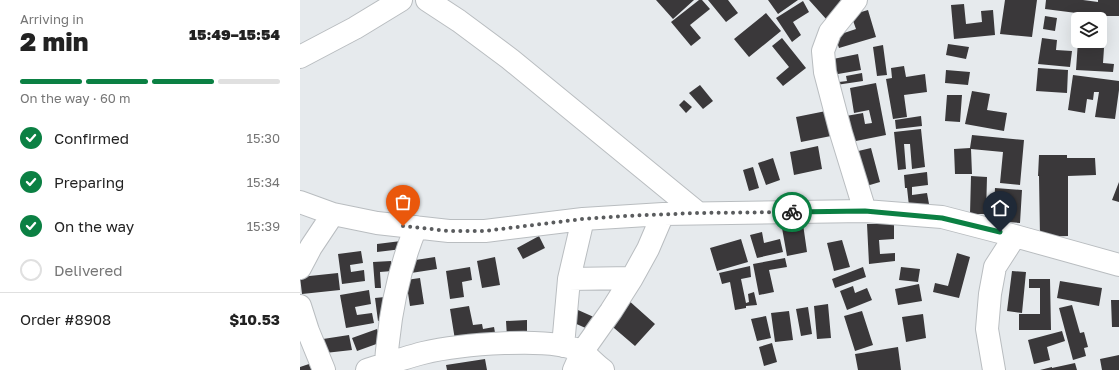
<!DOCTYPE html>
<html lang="en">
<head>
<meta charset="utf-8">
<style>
	:root { --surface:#fff; --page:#f6f6f6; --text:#222; --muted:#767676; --line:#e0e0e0; --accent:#0b8043 }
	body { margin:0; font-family:"Golos Text",sans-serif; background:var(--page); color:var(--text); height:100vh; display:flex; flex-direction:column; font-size:15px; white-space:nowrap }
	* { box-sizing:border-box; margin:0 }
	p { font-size:13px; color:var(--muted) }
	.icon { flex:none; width:22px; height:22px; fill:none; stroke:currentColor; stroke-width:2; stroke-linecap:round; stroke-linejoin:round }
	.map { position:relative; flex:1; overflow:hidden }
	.panel { display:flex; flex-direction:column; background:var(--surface); width:300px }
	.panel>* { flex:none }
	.buttons { position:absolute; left:771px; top:12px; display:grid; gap:8px }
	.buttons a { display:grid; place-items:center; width:36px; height:36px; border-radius:6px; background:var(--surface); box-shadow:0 4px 16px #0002; font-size:20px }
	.pin { position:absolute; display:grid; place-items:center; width:34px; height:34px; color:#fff; margin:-41px -17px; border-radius:50% 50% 50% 0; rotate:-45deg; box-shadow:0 0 4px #0007 }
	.pin .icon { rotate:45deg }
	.courier { position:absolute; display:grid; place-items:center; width:40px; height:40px; margin:-20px; border:3px solid #0b8043; border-radius:50%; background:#fff; color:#222; box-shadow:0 1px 5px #0007 }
	.head em { font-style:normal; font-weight:800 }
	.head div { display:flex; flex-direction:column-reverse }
	.head { display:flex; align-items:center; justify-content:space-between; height:68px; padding:0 20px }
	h1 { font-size:26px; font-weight:800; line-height:30px }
	.bar { display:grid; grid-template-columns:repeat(4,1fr); gap:6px 4px; align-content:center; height:48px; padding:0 20px }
	.bar i { height:5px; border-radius:3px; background:var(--line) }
	.bar .current { background:var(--accent) }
	.bar p { grid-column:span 4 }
	.line { display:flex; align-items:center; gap:10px; padding:0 20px; border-top:1px solid var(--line) }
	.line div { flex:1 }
	ol { padding:0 20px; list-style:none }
	li { display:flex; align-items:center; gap:12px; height:44px }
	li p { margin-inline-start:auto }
	li .icon { padding:4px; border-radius:50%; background:var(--accent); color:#fff; stroke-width:4 }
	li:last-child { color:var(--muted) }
	li i { width:22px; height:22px; border:2px solid var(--line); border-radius:50% }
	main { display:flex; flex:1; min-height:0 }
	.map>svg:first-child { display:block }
	.building { fill:#3a383a }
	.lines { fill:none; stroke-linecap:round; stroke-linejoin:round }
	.minor-casing { stroke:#b9bdc0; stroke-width:24 }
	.minor { stroke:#fff; stroke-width:22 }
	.done { stroke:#5a5c5e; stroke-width:4; stroke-dasharray:0 7.2 }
	.route { stroke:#0b8043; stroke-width:5 }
</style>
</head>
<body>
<main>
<section class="panel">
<div class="head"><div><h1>2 min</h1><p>Arriving in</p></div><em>15:49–15:54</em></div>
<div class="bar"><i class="current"></i><i class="current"></i><i class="current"></i><i></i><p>On the way · 60 m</p></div>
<ol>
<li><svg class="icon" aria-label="check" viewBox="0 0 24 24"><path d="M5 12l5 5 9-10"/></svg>Confirmed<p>15:30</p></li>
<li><svg class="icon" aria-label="check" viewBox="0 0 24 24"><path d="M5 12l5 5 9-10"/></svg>Preparing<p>15:34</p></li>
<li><svg class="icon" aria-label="check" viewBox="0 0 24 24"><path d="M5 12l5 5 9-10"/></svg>On the way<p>15:39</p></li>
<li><i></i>Delivered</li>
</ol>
<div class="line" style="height:52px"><div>Order #8908</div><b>$10.53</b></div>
</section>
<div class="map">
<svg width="819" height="370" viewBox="0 0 819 370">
	<rect width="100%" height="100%" fill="#e6eaed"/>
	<path class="building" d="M356 0H394L373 19Z
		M399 0H402L410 9 390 25 401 38 391 46 371 22Z
		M408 0H428L438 13 426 22Z
		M468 0H498L478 14Z
		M509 0H549L527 20Z
		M705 0H737L732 37 700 34Z
		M746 0H783L798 2V0H819V16H800L745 9Z
		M503 1 509 12 493 22 501 35 492 42 476 18Z
		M664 4 666 24 682 22 681 11 693 10 695 35 654 39 651 5Z
		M568 10 576 37 539 48 535 36 556 29 551 15Z
		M466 13 481 31 449 57 434 39Z
		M745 16 757 18 755 31 743 29Z
		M482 38 506 68 483 86 476 78 489 67 472 46Z
		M742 38 757 40 756 50 772 51 770 67 738 64Z
		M778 41H790V47L804 48 803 63 814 64 813 72 776 70Z
		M648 44 669 47 666 59 646 55Z
		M583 45 587 75 577 76 573 47Z
		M558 54 561 70 538 74 539 82 547 81 546 76 562 73 563 81 536 85 528 60Z
		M604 66 606 77 625 74 627 92 604 95 607 117 593 119 586 79 592 78 591 68Z
		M738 68 768 70 767 93 736 91Z
		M646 70 670 72 668 85 645 83Z
		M773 75 819 81V90L815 119 795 117 799 92H794L793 100 787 99 785 113 768 110Z
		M576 83 586 135 551 142 546 116 563 113 565 124 572 123 569 110 554 113 550 88Z
		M400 85 413 101 403 109 389 93Z
		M672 91 690 94 687 110 707 113 704 131 665 124Z
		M647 95H662L660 122 645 121Z
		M384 100 392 107 386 113 379 105Z
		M526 111 531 136 501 142 496 117Z
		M621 116 622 126 596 129 595 120Z
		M621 129 625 167 612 169 610 144H604L606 169 598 170 594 132Z
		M672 135 724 140 720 185 700 183 703 152 671 149 672 174H655L654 149 670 148Z
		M518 146 522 169 494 175 490 152Z
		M571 148 580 182 563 187 554 152Z
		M739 155H767V158H795L796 175 768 176V236L740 237 739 176H738Z
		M473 158 480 180 466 185 458 163Z
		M453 167 459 188 449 191 443 170Z
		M627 172 628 185 612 187V195L627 193 629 204 609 206 607 188H605L604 175Z
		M671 176 687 177 686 214H670Z
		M819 182V202L812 200Z
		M695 188 722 190 720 223 708 222 709 207 694 206Z
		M503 224 507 252 487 256 482 228Z
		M567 224H594V239L579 240 580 254 595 253V261L569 264Z
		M462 232 464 243 480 239 483 252 457 258 450 235Z
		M239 236 245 248 223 259 217 248Z
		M441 239 448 262 417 271 410 248Z
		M542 240 550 267 534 271 527 243Z
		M101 241 102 249 77 252V244Z
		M61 251 63 263 50 265 51 272 64 270 65 281 42 284 38 254Z
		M657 253 670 257 659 298 633 292 635 283 648 286Z
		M135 257 137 269 111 273 109 261Z
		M195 257 200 285 182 288 177 261Z
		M485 258 487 267 469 270 474 292 459 295 453 264Z
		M91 261 92 271 80 272 81 288H75L73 262Z
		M450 266 451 277 441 279 446 303 449 302 448 294 454 292 457 305 446 306V308L435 310 430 282 422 284 419 273Z
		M170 267 172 280 162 282 164 297 150 299 146 271Z
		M563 267 566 277 535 288 532 279Z
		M601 267 620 269 618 282 599 280Z
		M712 271 726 272 722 313 707 311Z
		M38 273 40 290 2 294 0 277Z
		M120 278 124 304 110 306 106 280Z
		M729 279H750L751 330H719V314H740V288H729Z
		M760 281 802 288 799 306 757 298Z
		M619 284 622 301 598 305 595 289Z
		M553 286 555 293 567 288 572 300 547 310 540 291Z
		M69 290 71 304 55 307 57 315 72 313 74 323 46 328 40 295Z
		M85 297 88 319 78 321 75 298Z
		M327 299 355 324 335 346 307 322Z
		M811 300H819V327H812Z
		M528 304 531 338 517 339 514 306Z
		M772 305 780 333 784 332 788 347 784 348 786 356 773 360 759 308Z
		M169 306 173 325 182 324 183 329 194 327 196 338 156 346 150 309Z
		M508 307 512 334 501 336 496 309Z
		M278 310 296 318 290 330 272 322Z
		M489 311 493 340 475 342 471 313Z
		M562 311 573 345 555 351 544 316Z
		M623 314 626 338 606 342 602 317Z
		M466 316 471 338 457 341 451 319Z
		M227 320V336L207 337 206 321Z
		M77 329 82 342 57 351 52 338Z
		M762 331 765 341 747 347 750 360 734 364 728 340Z
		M49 335 52 350 25 353 23 339Z
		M472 343 477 362 464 366 459 347Z
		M598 347 601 370H558L555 354Z
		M819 355V370H802L800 359Z
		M185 359 187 370H147L146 365Z
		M15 362 18 370H0V367Z
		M775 363 777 370H740L752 367V368Z"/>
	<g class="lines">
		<defs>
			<path id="minor" d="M127 0 159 21 210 59 398 213
				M556 0 530 32 523 51 525 72 541 133 565 211
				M0 57 55 28 101 0
				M0 202 33 214 77 223 149 231H185L283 219 363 214 565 211 642 217 715 236 819 265
				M0 268 11 247 33 214
				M269 279 332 278
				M0 306 8 331 24 370
				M263 346 269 279 283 219
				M67 370C86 364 104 358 123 353 156 345 253 335 282 352 289 357 296 365 303 370
				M88 370C85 361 87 352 88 342 92 302 101 264 116 227
				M274 370 282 352 311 311 332 278 348 249 363 214
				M694 370 687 329 690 294 695 267 715 236"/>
		</defs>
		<use href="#minor" class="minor-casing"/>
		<use href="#minor" class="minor"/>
	</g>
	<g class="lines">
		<path class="done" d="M103 226 149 231H185L283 219 323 216 398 213 492 212"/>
		<path class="route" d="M492 212 565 211 642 218 700 232"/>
	</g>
</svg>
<div class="buttons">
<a><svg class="icon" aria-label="layers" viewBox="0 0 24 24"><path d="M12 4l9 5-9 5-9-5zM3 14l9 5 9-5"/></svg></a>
</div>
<div class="pin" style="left:103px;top:226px;background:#ea580c"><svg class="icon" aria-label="bag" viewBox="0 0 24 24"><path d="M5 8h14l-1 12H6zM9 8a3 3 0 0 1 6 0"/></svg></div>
<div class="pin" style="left:700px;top:232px;background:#1f2937"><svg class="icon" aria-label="home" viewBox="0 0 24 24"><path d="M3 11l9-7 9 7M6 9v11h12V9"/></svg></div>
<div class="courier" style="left:492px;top:212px"><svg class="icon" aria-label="bike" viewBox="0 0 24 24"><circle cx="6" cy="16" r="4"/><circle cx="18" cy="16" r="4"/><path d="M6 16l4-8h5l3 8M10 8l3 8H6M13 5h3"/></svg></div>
</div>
</main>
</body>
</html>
